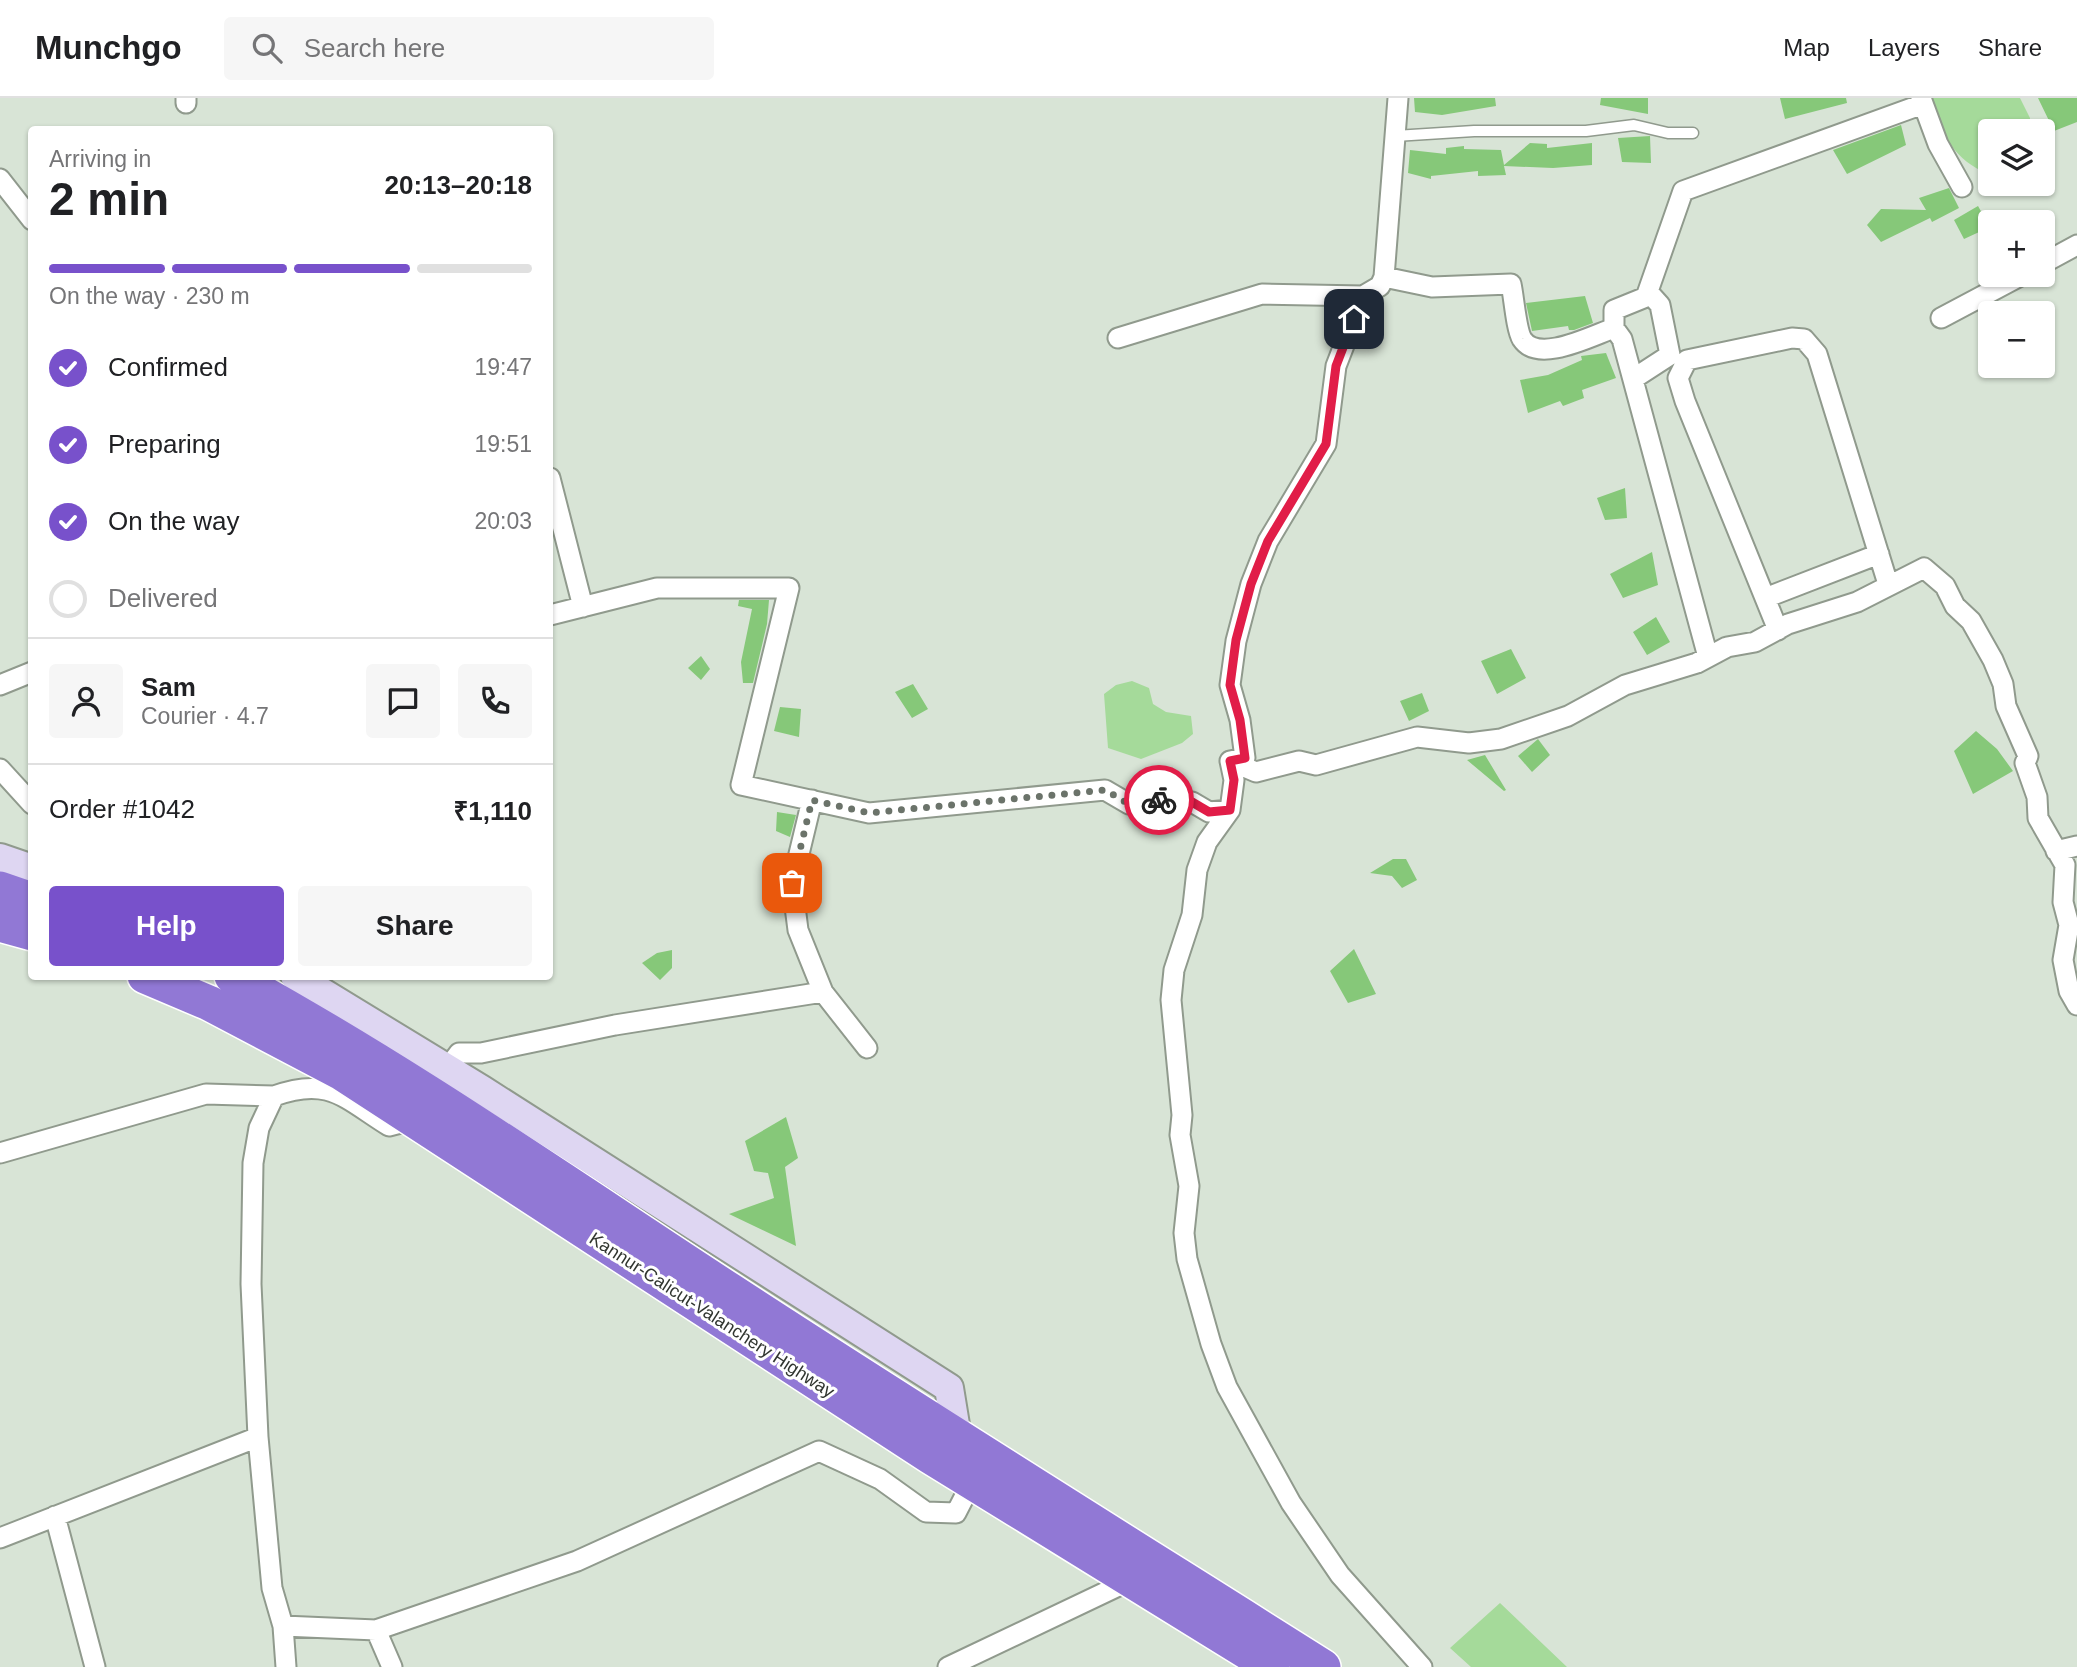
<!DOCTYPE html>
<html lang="en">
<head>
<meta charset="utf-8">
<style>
	:root { --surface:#fff; --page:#f6f6f6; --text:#202124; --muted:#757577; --line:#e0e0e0; --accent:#7851cb }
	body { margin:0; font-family:Arial,sans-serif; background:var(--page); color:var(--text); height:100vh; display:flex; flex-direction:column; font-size:26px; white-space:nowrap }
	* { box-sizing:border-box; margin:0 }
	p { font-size:23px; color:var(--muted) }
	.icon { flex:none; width:38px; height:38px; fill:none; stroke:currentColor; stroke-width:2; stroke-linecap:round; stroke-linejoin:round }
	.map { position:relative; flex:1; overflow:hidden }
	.sheet { position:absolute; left:28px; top:28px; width:525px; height:854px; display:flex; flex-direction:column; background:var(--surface); border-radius:7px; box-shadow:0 2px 5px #0004 }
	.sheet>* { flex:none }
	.controls { position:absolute; left:1978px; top:21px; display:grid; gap:14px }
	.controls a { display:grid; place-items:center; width:77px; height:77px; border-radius:7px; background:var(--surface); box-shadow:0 2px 5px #0004; font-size:35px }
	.pin { position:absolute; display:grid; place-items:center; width:60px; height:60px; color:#fff; margin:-30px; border-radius:14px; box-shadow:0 4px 10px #0006 }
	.courier { position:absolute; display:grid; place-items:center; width:70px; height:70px; margin:-35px; border:5px solid #e11d48; border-radius:50%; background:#fff; color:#222; box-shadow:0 2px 9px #0007 }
	.headline em { font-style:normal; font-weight:600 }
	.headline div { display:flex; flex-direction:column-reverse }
	.headline { display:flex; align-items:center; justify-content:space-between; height:119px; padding:0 21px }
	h1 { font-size:46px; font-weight:600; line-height:52px }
	.bar { display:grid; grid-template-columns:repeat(4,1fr); gap:10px 7px; align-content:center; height:84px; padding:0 21px }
	.bar i { height:9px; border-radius:5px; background:var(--line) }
	.bar .selected { background:var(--accent) }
	.bar p { grid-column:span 4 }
	.line { display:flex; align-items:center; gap:18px; padding:0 21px; border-top:2px solid var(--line) }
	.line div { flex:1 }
	.round { display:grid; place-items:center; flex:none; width:74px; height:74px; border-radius:7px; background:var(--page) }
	ol { padding:0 21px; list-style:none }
	li { display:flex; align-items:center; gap:21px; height:77px }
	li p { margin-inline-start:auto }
	li .icon { padding:7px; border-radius:50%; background:var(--accent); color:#fff; stroke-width:4 }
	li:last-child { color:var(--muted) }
	li i { width:38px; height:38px; border:4px solid var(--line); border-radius:50% }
	.action { display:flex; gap:14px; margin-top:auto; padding:14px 21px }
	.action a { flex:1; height:80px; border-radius:7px; background:var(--accent); color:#fff; font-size:28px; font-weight:600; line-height:80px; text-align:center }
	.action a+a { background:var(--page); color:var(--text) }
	header { display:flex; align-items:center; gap:42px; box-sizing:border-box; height:98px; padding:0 35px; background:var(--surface); border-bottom:2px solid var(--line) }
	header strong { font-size:33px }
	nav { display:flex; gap:38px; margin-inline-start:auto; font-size:24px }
	.search { width:490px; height:63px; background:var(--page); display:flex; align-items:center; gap:18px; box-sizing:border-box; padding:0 24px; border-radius:7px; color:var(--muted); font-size:26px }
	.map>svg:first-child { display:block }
	.green { fill:#a5da9a }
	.building { fill:#86c879 }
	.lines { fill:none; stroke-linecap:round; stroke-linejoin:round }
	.lane-casing { stroke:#909a8d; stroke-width:13 }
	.street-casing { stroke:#909a8d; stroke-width:23 }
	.secondary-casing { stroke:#909a8d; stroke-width:32 }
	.highway-casing { stroke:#fff; stroke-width:38 }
	.lane { stroke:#fff; stroke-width:10 }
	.street { stroke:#fff; stroke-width:19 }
	.secondary { stroke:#ded6f2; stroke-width:28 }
	.highway { stroke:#9178d5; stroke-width:35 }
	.done { stroke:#6b736a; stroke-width:7; stroke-dasharray:0 12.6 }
	.route { stroke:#e11d48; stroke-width:9 }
	.labels { text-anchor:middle; stroke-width:6; stroke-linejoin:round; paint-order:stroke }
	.street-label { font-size:18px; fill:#313630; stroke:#fff }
</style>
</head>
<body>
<header>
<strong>Munchgo</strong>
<div class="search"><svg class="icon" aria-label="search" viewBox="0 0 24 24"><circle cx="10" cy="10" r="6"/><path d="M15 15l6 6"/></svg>Search here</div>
<nav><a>Map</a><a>Layers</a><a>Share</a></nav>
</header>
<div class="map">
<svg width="2077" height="1569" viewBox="0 0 2077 1569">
	<rect width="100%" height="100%" fill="#d8e4d6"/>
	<path class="green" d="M1928 0H2020L2030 20V33H1990V70L1982 73C1952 59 1939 30 1928 0Z
		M1132 583 1149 590 1153 606 1166 614 1191 618 1193 636 1182 645 1141 661 1108 650 1104 596 1116 587Z
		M1500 1505 1567 1569H1471L1450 1550Z"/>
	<path class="building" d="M1414 0H1495L1496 8 1442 17 1415 14Z
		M1601 0H1648V16L1600 7Z
		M1780 0H1846L1847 5 1785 21Z
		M2038 0H2077V24L2054 33Z
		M1901 27 1906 47 1847 76 1833 52Z
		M1650 38 1651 65 1622 64 1618 40Z
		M1530 45 1547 46V50L1592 45V67L1553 70 1504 68 1506 77 1478 78V73L1431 78V81L1408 75 1410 52 1446 56V50L1464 48V51L1501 52 1504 67Z
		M1949 90 1959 110 1932 124 1930 120 1881 144 1867 127 1881 111 1926 112 1919 100Z
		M1978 108 1990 129 1964 141 1954 122Z
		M1585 198 1593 225 1574 232H1569L1568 228 1532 233 1526 205Z
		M1606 255 1616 280 1582 292 1584 300 1563 308 1560 303 1528 315 1520 282 1548 277 1582 262 1581 258Z
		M1625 390 1627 420 1605 422 1597 400Z
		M1652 454 1658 487 1623 500 1610 476Z
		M739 502H769L767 526 753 585H743L741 564 752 511 738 508Z
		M1656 519 1670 544 1647 557 1633 534Z
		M1511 551 1526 580 1497 596 1481 563Z
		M701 558 710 571 701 582 688 570Z
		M913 586 928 611 912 620 895 594Z
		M1422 595 1429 613 1409 623 1400 603Z
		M780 609 801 611 799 639 774 633Z
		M1976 633 1997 651 2013 673 1973 696 1954 653Z
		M1538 641 1550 657 1532 674 1518 658Z
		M1485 657 1506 692 1504 693 1467 662Z
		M777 714 796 717 790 739 776 733Z
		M1393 761H1406L1417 782 1402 790 1392 778 1370 775Z
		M1354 851 1376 896 1348 905 1330 873Z
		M672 852V870L660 882 642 865 657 855Z
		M786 1019 798 1060 785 1069 796 1148 729 1116 774 1100 768 1075 754 1073 745 1043Z"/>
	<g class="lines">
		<defs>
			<path id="lane" d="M1395 38 1474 33H1586L1634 27 1668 35H1693"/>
			<path id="street" d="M186 0V5
				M1921 0 1938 46 1962 89
				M0 81 32 122
				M2042 166 2077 147
				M1384 179 1432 189 1511 186C1514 199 1516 231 1522 241 1538 266 1591 238 1614 230L1622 241 1708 559
				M1646 199 1683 93 1923 6
				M1941 220 2022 177
				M1614 230V212L1651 197 1660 207 1670 257 1633 281
				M1118 240 1262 196 1363 198 1380 188 1384 179 1398 0
				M550 380 583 509
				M1765 500 1879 456
				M550 517 657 490H789L741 687 869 715 1105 692 1129 706 1160 702 1192 704 1209 714 1230 712
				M1778 532 1685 303 1678 280 1687 262 1792 240 1804 241 1817 256 1888 486
				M0 587 32 574
				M1230 663 1256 674 1299 663 1316 667 1417 639 1469 645 1501 641 1568 618 1625 587 1697 565 1727 549 1755 544 1788 526 1857 504 1924 470 1945 488 1955 508 1971 523 1993 562 2003 586 2006 608 2028 658 2025 665 2037 699 2038 720 2065 767 2063 804 2069 827 2063 862 2069 893 2077 907
				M1230 663 1234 682 1230 712 1207 744 1197 772 1192 817 1174 872 1171 902 1182 1017 1180 1037 1189 1088 1184 1135 1187 1161 1211 1246 1227 1289 1291 1405 1340 1477 1422 1569
				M1230 663 1245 660 1240 622 1230 587 1236 543 1251 486 1268 443 1326 346 1336 268 1363 198
				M0 671 32 706
				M812 702 792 785 798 832 823 894 867 950
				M2056 753 2077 748
				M447 971 459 955H481L615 927 823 894
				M0 1055 206 996 274 998
				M55 1418 95 1569
				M0 1440 258 1339
				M283 1528 376 1532 577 1463 819 1353 880 1381 926 1414 956 1415 972 1384
				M376 1532 392 1569
				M286 1569 283 1528 272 1490 258 1339 251 1186 253 1065 259 1030 274 998C329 978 344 1000 389 1028L412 1022
				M948 1569 1131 1482"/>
			<path id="secondary" d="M0 760 32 771
				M295 878 482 992 949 1290 957 1339"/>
			<path id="highway" d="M0 791 32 802
				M0 826 32 835
				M145 878 209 905 342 975 930 1358 1272 1569
				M232 878C404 972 567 1086 731 1193 927 1321 1125 1444 1323 1569"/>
		</defs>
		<use href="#lane" class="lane-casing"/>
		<use href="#street" class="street-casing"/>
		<use href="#secondary" class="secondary-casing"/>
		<use href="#highway" class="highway-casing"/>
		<use href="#lane" class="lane"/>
		<use href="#street" class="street"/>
		<use href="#secondary" class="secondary"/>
		<use href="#highway" class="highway"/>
	</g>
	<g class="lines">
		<path class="done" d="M792 785 812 702 869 715 1105 692 1129 706 1159 702"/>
		<path class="route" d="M1159 702 1192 704 1209 714 1230 712 1234 682 1230 663 1245 660 1240 622 1230 587 1236 542 1251 486 1268 443 1326 346 1336 268 1354 221"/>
	</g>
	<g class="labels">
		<g class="street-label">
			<text transform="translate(712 1217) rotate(33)" y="6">Kannur-Calicut-Valanchery Highway</text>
		</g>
	</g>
</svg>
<div class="controls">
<a><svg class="icon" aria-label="layers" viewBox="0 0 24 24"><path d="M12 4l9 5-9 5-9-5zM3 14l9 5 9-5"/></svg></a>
<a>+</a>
<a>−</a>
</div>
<div class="pin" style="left:792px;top:785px;background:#ea580c"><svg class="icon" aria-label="bag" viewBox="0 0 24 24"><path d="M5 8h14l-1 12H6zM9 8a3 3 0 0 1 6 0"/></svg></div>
<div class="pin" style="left:1354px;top:221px;background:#1f2937"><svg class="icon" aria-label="home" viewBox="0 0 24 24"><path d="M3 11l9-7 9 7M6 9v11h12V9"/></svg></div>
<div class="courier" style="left:1159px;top:702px"><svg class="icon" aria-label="bike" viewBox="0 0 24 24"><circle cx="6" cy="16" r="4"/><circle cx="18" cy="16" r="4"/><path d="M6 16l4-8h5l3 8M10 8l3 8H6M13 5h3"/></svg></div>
<section class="sheet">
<div class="headline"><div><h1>2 min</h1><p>Arriving in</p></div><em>20:13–20:18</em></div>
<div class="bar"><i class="selected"></i><i class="selected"></i><i class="selected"></i><i></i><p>On the way · 230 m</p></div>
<ol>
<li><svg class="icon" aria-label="check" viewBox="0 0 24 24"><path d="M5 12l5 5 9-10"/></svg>Confirmed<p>19:47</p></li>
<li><svg class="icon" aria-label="check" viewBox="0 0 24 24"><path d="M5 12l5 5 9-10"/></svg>Preparing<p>19:51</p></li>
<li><svg class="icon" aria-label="check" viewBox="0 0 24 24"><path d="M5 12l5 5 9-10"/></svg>On the way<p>20:03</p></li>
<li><i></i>Delivered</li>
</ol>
<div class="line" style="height:126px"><a class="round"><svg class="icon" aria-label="person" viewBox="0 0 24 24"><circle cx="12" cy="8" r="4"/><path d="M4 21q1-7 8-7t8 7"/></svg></a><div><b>Sam</b><p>Courier · 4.7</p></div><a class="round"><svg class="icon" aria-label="chat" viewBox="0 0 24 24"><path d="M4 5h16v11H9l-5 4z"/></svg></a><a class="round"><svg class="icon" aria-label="phone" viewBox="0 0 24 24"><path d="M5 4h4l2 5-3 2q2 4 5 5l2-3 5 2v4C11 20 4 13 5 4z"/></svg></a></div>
<div class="line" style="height:91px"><div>Order #1042</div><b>₹1,110</b></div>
<div class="action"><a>Help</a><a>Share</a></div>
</section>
</div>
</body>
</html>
